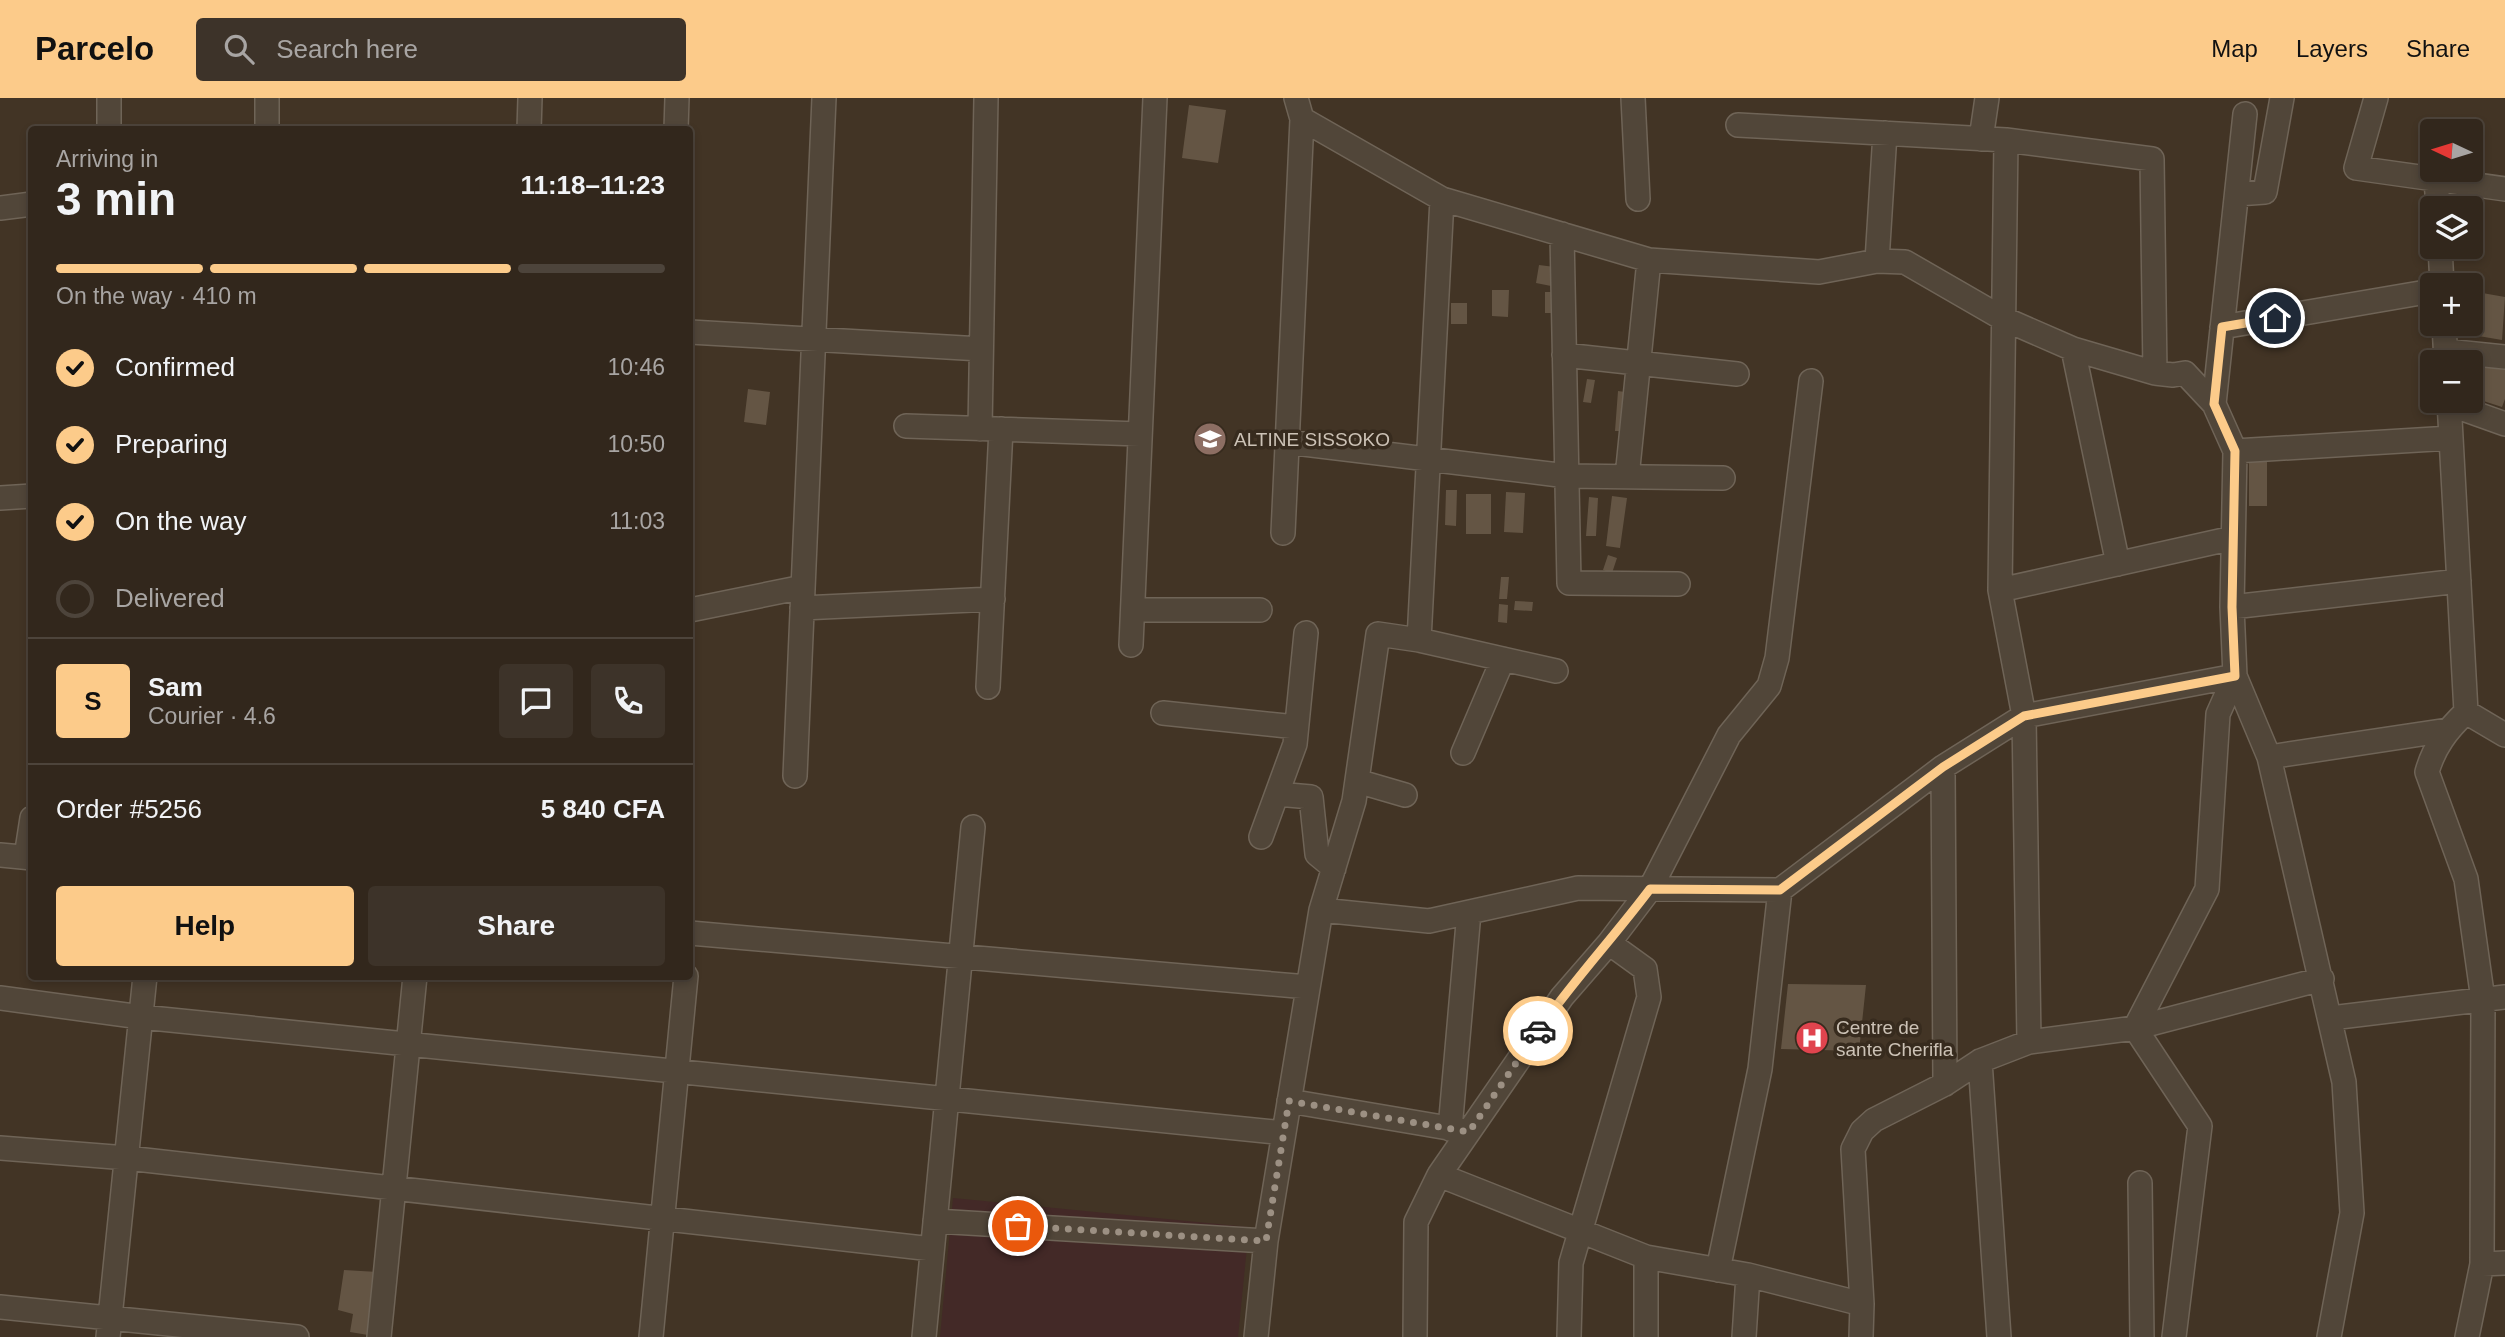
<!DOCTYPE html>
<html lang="en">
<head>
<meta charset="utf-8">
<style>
	:root { --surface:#32271c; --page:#3d3329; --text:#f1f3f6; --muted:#a8a5a3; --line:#4d443b; --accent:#fccb8a }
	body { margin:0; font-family:Helvetica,sans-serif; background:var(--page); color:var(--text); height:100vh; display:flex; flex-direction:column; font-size:26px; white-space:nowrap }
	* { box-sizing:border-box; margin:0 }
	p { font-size:23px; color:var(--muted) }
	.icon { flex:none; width:38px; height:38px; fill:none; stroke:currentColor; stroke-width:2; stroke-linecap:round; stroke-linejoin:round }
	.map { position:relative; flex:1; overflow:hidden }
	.side { position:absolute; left:28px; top:28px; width:665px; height:854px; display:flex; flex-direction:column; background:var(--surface); border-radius:7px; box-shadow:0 4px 10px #0003,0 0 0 2px var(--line) }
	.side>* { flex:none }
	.needle { width:46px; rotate:274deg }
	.fabs { position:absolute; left:2420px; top:21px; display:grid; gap:14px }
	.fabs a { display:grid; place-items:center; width:63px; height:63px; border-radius:7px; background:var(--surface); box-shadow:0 4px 10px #0003,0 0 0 2px var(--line); font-size:35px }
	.pin { position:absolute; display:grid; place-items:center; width:60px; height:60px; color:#fff; margin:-30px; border:4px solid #fff; border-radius:50%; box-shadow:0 2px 7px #0007 }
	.courier { position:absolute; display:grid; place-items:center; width:70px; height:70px; margin:-35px; border:5px solid #fccb8a; border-radius:50%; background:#fff; color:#222; box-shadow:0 2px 9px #0007 }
	.head em { font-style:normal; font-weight:700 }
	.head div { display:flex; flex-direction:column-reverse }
	.head { display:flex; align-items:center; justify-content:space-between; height:119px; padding:0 28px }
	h1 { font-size:46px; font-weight:700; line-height:52px }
	.bar { display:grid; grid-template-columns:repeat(4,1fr); gap:10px 7px; align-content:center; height:84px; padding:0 28px }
	.bar i { height:9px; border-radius:5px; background:var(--line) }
	.bar .active { background:var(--accent) }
	.bar p { grid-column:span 4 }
	.line { display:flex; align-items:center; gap:18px; padding:0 28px; border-top:2px solid var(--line) }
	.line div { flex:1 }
	.round { display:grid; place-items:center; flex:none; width:74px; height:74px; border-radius:7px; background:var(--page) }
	ol { padding:0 28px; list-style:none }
	li { display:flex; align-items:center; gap:21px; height:77px }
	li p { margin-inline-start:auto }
	li .icon { padding:7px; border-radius:50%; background:var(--accent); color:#111; stroke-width:4 }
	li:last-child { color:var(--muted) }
	li i { width:38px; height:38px; border:4px solid var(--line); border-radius:50% }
	.action { display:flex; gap:14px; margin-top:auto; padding:14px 28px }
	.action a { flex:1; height:80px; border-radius:7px; background:var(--accent); color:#111; font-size:28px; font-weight:700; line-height:80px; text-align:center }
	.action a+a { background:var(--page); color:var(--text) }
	header { display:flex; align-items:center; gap:42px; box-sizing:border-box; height:98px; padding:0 35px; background:var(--accent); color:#111 }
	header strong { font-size:33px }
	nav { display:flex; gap:38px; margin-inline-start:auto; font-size:24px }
	.search { width:490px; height:63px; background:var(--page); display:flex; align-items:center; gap:18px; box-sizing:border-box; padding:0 24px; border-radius:7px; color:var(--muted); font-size:26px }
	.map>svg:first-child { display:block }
	.green { fill:#432927 }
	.building { fill:#645544 }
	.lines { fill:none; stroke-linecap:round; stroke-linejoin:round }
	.minor-casing { stroke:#6f6457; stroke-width:26 }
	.minor { stroke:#514639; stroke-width:23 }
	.done { stroke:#9c9083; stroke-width:7; stroke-dasharray:0 12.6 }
	.route { stroke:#fccb8a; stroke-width:9 }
	.labels { text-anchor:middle; stroke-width:7; stroke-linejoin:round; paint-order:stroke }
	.poi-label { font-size:19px; fill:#ccc2b6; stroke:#372b1e; text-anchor:start }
</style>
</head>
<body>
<header>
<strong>Parcelo</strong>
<div class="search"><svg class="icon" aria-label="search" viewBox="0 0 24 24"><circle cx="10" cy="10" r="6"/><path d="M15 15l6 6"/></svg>Search here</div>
<nav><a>Map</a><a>Layers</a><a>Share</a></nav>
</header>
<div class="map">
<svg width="2505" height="1239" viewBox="0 0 2505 1239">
	<rect width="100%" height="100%" fill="#423425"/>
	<path class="green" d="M953 1100 1249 1129 1238 1239H940Z"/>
	<path class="building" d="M1189 7 1226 12 1218 65 1182 60Z
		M1539 167 1555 169 1551 188 1536 185Z
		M1492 192H1509L1508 219 1492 218Z
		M2471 193 2505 199 2502 242 2449 233 2450 226H2471Z
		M1545 194H1554V215H1545Z
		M1451 205H1467V226H1451Z
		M2463 258 2505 272V301L2502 309 2471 299V264Z
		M1587 281 1595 282 1591 305 1583 304Z
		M748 291 770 294 766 327 744 324Z
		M1618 293 1625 294 1623 333H1615Z
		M2249 355H2267V408H2249Z
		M1446 392H1457L1456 428 1445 427Z
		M1506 394 1525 395 1523 435 1504 434Z
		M1466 396H1491V436H1466Z
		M1612 398 1627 400 1620 450 1606 448Z
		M1589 399 1598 400 1596 438H1586Z
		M1608 457 1617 460 1612 475 1603 472Z
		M1501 479H1509L1507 501H1499Z
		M1515 503 1533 504 1532 513 1514 512Z
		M1499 506 1508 507 1507 525 1498 524Z
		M1788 886 1866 887 1859 953 1781 951Z
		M344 1172 378 1174 374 1238 350 1234 353 1216 338 1212Z"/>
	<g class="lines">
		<defs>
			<path id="minor" d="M109 0V32
				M1296 0 1302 21 1442 101 1649 162 1819 174 1877 163 1905 164 2002 220 2073 251 2155 275 2173 277 2185 275 2214 306 2235 353 2232 509 2235 578 2269 659 2344 984 2352 1115 2329 1239
				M1633 0 1638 101
				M2376 0 2356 70 2505 91
				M1738 27 2006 42 2152 61 2155 275
				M267 32V0
				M529 32 530 0
				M676 32 677 0
				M1981 41 1987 0
				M2006 42 2000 492 2024 618 2029 944
				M2436 81 2438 110
				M2237 96 2265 94 2282 0
				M0 110 32 106
				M1562 136 1569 485 1678 486
				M2440 149 2442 187
				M1877 163 1885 35
				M2444 226 2446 264
				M2222 229 2432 193
				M690 234 981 251
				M2073 251 2118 466
				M2446 253 2505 259
				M1564 257 1737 276
				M2449 303 2466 614C2447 632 2434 649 2427 674L2466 781 2483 902 2482 1166 2467 1239
				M2214 306 2245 16
				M2449 306 2505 326
				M906 328 1140 336
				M980 331 986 0
				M1287 344 1567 378 1723 380
				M2235 353 2451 340
				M1627 379 1649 162
				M0 400 32 398
				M1283 435 1302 21
				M2000 492 2233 440
				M2232 509 2459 483
				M802 510 993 501
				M690 512 803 489
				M1133 512H1260
				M1419 542 1442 101
				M1131 547 1155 0
				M988 589 1001 331
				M2466 614 2505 637
				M1163 615 1296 629
				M1463 655 1503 561
				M2269 659 2448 632
				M1943 669 1945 986
				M795 678 824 0
				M1357 683 1405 697
				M1277 696 1311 699 1317 756 1334 770
				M1261 739 1295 646 1306 535
				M0 757 32 760
				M26 759 32 720
				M1321 812 1429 823 1578 790 1780 792 1943 669 2024 618 2235 578
				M690 835 1308 889
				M0 900 141 919 1284 1035
				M2331 920 2505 899
				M1980 963 1999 1239
				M1289 1003 1466 1033
				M1450 1031 1469 814
				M0 1050 127 1060 932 1151
				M1439 1077 1562 899 1609 845 1650 791 1729 637 1769 588 1777 560 1811 283
				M2140 1085 2142 1239
				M935 1123 1266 1143
				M1646 1159V1239
				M2482 1166 2505 1165
				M1718 1172 1760 971 1780 792
				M0 1209 297 1239
				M108 1239 145 878
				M379 1239 415 878
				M651 1239 686 878
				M924 1239 973 729
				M1256 1239 1266 1143 1321 812 1354 703 1378 536 1419 542 1556 573
				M1415 1239 1416 1124 1439 1077 1646 1159 1748 1177 1862 1206
				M1569 1239 1571 1165 1649 899 1645 871 1609 845
				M1744 1239 1748 1177
				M1861 1239 1862 1206 1853 1051 1862 1033 1874 1022 1945 986 1980 963 2029 944 2135 930 2322 881
				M2174 1239 2200 1028 2135 930 2207 791 2218 616 2235 578"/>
		</defs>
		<use href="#minor" class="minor-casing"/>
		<use href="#minor" class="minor"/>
	</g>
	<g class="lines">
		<path class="done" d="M1018 1128 1266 1143 1289 1003 1469 1034 1538 933"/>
		<path class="route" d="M1538 933C1572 884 1614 839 1650 791L1780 792 1943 669 2024 618 2235 578 2232 509 2235 353 2214 306 2222 229 2275 220"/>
	</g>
	<defs>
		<symbol id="school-disc" viewBox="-11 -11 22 22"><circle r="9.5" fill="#8d6e63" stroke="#372b1e"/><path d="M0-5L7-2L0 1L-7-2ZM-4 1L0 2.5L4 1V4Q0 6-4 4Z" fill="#fff"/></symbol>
		<symbol id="hospital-disc" viewBox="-11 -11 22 22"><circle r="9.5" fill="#e0444e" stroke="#372b1e"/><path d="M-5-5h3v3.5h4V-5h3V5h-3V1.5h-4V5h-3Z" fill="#fff"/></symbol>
	</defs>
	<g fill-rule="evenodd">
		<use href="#school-disc" x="1191" y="322" width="38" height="38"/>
		<use href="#hospital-disc" x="1793" y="921" width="38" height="38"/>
	</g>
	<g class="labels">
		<g class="poi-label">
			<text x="1234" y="348">ALTINE SISSOKO</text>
			<text x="1836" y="936">Centre de<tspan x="1836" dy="22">sante Cherifla</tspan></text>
		</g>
	</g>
</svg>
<div class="fabs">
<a><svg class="needle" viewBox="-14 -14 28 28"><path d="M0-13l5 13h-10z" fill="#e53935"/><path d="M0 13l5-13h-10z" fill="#a8a5a3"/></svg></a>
<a><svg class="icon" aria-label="layers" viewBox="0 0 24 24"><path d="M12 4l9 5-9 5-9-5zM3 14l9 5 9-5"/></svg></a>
<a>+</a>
<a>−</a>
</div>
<div class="pin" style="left:1018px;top:1128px;background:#ea580c"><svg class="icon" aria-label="bag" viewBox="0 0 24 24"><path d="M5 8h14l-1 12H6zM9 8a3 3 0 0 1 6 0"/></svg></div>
<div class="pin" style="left:2275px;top:220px;background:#1f2937"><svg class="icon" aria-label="home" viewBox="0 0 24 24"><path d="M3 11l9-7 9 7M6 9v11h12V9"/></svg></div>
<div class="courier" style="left:1538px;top:933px"><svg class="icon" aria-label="car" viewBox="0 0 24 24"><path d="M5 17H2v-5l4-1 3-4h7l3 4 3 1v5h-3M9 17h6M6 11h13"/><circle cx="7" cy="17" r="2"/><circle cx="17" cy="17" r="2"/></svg></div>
<section class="side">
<div class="head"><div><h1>3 min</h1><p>Arriving in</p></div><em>11:18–11:23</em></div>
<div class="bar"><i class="active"></i><i class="active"></i><i class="active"></i><i></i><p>On the way · 410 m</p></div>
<ol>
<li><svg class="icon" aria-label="check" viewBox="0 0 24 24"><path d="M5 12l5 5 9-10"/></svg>Confirmed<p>10:46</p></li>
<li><svg class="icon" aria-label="check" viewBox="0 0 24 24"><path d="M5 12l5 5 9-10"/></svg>Preparing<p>10:50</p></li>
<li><svg class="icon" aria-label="check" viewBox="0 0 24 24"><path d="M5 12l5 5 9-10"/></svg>On the way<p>11:03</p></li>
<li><i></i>Delivered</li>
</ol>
<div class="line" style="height:126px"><b class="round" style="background:var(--accent);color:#111">S</b><div><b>Sam</b><p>Courier · 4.6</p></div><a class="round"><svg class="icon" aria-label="chat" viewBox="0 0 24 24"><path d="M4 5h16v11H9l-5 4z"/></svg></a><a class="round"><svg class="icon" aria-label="phone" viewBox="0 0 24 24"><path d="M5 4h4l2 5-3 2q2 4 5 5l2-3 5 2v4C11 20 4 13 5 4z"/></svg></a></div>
<div class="line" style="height:91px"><div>Order #5256</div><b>5 840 CFA</b></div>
<div class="action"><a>Help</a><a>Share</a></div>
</section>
</div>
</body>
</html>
